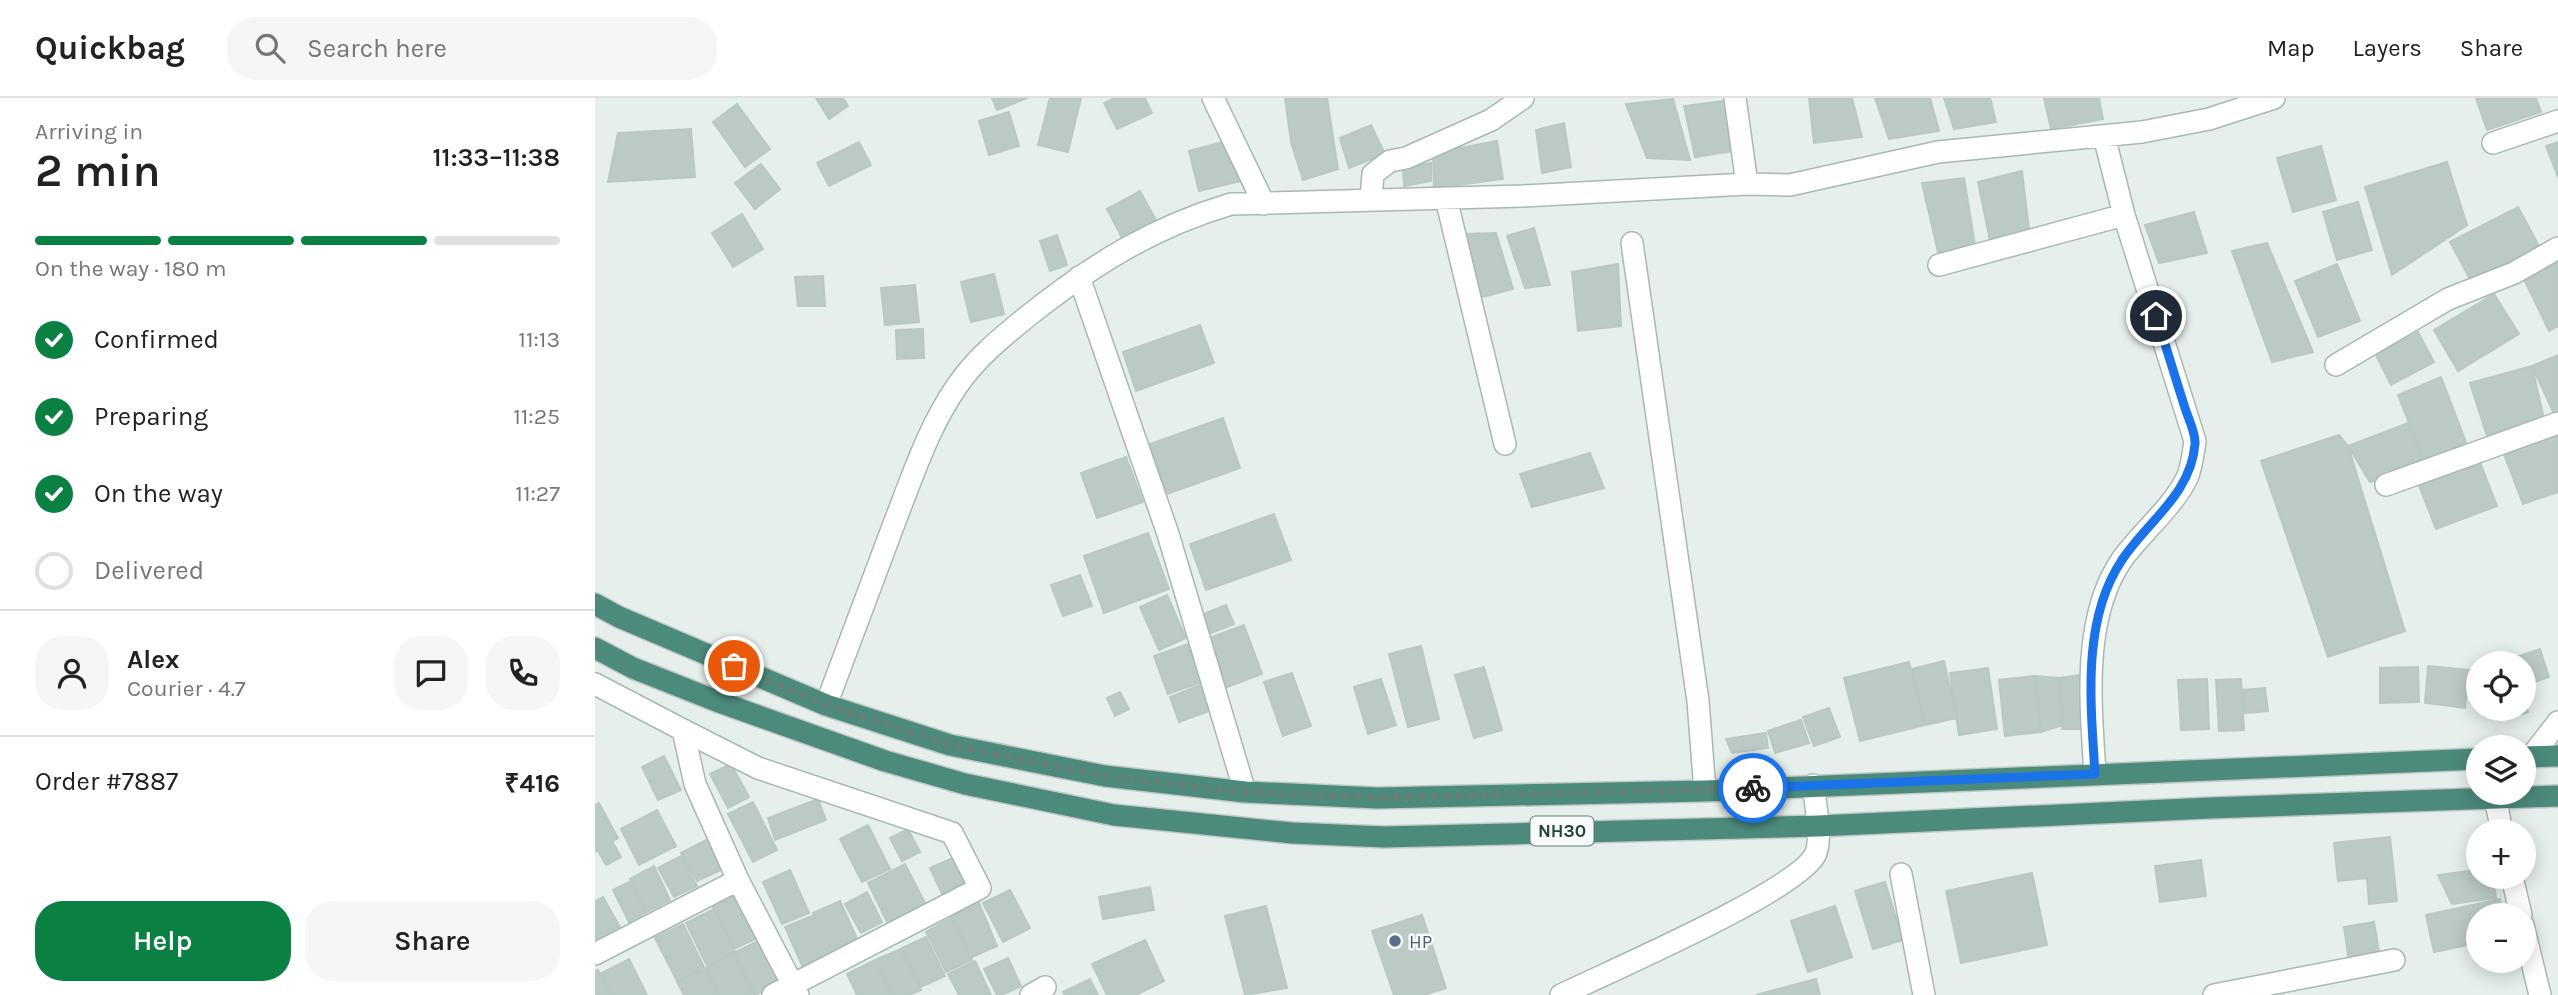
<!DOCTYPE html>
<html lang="en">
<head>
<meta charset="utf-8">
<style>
	:root { --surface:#fff; --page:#f6f6f6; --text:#222; --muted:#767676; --line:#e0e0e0; --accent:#0b8043 }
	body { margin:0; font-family:Karla,sans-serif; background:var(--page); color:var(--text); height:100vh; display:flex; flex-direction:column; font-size:26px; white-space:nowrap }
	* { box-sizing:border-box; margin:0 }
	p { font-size:23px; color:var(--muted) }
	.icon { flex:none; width:38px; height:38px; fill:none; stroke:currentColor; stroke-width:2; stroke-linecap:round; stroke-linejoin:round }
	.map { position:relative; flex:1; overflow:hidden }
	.details { display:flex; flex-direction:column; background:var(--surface); width:595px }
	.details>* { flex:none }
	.controls { position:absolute; left:1871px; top:553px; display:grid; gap:14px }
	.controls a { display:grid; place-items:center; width:70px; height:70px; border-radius:50%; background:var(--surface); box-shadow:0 4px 18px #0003; font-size:35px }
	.pin { position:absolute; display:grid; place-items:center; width:60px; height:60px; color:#fff; margin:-30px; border:4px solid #fff; border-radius:50%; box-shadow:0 2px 7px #0007 }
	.courier { position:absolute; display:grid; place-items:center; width:70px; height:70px; margin:-35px; border:5px solid #1a73e8; border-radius:50%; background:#fff; color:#222; box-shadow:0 2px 9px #0007 }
	.head em { font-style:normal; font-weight:600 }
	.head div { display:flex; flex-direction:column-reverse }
	.head { display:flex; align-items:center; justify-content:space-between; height:119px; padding:0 35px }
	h1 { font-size:46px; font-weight:600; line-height:52px }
	.bar { display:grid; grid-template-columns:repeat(4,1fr); gap:10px 7px; align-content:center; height:84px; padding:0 35px }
	.bar i { height:9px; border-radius:5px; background:var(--line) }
	.bar .active { background:var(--accent) }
	.bar p { grid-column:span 4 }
	.line { display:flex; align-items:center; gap:18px; padding:0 35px; border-top:2px solid var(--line) }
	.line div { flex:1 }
	.round { display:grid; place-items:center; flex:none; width:74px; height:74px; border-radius:28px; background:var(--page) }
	ol { padding:0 35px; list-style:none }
	li { display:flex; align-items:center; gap:21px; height:77px }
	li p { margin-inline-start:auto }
	li .icon { padding:7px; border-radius:50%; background:var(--accent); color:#fff; stroke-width:4 }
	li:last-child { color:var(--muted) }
	li i { width:38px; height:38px; border:4px solid var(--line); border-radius:50% }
	.cta { display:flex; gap:14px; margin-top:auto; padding:14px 35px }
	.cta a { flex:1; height:80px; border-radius:28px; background:var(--accent); color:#fff; font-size:28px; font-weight:600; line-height:80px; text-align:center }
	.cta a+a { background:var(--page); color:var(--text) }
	header { display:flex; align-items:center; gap:42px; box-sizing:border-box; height:98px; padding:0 35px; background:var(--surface); border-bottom:2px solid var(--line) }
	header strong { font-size:33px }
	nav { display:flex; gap:38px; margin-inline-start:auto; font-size:24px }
	.search { width:490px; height:63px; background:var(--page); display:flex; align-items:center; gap:18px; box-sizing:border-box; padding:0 24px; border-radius:28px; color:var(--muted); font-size:26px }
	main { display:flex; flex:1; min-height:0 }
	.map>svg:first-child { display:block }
	.building { fill:#bbcac4; stroke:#b8c9c2; stroke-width:2 }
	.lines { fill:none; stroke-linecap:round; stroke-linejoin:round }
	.minor-casing { stroke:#a8b8b2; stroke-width:24 }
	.trunk-casing { stroke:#c2cac8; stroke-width:24 }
	.minor { stroke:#fff; stroke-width:21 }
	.trunk { stroke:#4c8a7c; stroke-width:21 }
	.done { stroke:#687f78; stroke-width:7; stroke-dasharray:0 12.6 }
	.route { stroke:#1a73e8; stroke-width:9 }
	.service-dot { fill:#5c6f8a; stroke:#f7fbf9; stroke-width:2.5 }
	.labels { text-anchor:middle; stroke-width:5; stroke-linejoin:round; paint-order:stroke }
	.shield { fill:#f7fbf9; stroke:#637a73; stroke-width:2 }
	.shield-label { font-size:18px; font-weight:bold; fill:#24423a }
	.service-label { font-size:19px; fill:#4e5e75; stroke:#f7fbf9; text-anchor:start }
</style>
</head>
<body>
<header>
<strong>Quickbag</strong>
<div class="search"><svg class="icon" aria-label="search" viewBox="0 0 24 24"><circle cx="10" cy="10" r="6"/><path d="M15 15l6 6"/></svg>Search here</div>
<nav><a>Map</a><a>Layers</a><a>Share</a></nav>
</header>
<main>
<section class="details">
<div class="head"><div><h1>2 min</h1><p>Arriving in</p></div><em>11:33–11:38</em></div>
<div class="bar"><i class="active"></i><i class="active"></i><i class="active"></i><i></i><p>On the way · 180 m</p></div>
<ol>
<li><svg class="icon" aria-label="check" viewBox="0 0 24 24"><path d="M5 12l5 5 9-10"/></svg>Confirmed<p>11:13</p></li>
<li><svg class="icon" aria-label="check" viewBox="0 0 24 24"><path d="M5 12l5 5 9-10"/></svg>Preparing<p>11:25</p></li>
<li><svg class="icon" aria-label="check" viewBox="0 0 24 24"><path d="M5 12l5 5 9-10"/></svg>On the way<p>11:27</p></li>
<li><i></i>Delivered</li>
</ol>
<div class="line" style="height:126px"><a class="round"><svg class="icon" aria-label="person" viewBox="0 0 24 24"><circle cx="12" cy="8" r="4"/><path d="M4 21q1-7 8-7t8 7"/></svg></a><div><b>Alex</b><p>Courier · 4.7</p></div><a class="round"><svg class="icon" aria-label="chat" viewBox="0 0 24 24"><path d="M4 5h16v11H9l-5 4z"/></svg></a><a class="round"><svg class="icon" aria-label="phone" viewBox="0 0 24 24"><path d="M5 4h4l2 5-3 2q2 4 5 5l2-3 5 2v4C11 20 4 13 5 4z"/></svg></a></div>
<div class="line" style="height:91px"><div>Order #7887</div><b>₹416</b></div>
<div class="cta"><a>Help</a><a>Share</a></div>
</section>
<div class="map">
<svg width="1963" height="897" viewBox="0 0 1963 897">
	<rect width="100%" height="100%" fill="#e6efeb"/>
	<path class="building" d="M221 0H248L253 8 234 21Z
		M397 0H432L402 12Z
		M455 0H486L473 54 443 47Z
		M520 0H550L557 15 522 31 509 5Z
		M690 0H732L743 71 708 82 696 44Z
		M1214 0H1257L1267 39 1219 45Z
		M1280 0H1335L1344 33 1294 41Z
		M1349 0H1395L1401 24 1359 31Z
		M1449 0H1504L1508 21 1456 31Z
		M1881 0H1941L1946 14 1892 32Z
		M1078 1 1095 62 1052 60 1031 6Z
		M1135 2 1145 52 1100 59 1089 8Z
		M142 6 175 51 150 69 118 24Z
		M414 14 424 48 394 57 384 23Z
		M969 25 976 69 947 75 941 32Z
		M776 27 790 56 754 70 745 40Z
		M96 31 100 79 13 84 23 35Z
		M635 42 646 83 604 93 594 53Z
		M902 43 908 81 839 90 838 55Z
		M264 44 276 67 234 88 222 65Z
		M1963 44V79L1951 48Z
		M1726 48 1741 102 1698 114 1682 60Z
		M1852 64 1872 127 1797 177 1770 89Z
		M836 65V83L809 88 808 70Z
		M166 66 185 91 160 111 140 85Z
		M1427 73 1434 132 1395 143 1383 84Z
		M1369 80 1380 147 1343 154 1327 85Z
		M545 93 561 122 527 140 512 111Z
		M1763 104 1777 152 1742 162 1728 114Z
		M1923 109 1944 148 1876 183 1855 144Z
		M1599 114 1612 155 1564 165 1550 127Z
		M147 116 168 151 138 169 117 135Z
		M939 130 955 187 930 190 912 138Z
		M901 135 918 191 887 199 870 136Z
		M462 137 472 167 455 173 445 143Z
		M1672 145 1718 254 1677 264 1637 153Z
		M1963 162V228L1954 233 1928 179Z
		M1023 166 1026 228 983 233 977 174Z
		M1742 166 1765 223 1723 239 1700 183Z
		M399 176 409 216 376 224 366 184Z
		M228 178 230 208H203L200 179Z
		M320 187 324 224 290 227 286 190Z
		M1899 196 1924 236 1863 273 1839 232Z
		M605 227 619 265 541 293 528 254Z
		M328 231 329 260 302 261 301 232Z
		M1823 234 1839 264 1796 287 1781 257Z
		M1963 257V314L1959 316 1937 268Z
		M1937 268 1949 321 1892 338 1875 285Z
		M1846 279 1872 347 1829 363 1803 297Z
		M628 320 645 370 572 396 555 346Z
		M1813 325 1828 364 1775 384 1753 348Z
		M1963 336V394L1928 406 1909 356Z
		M1744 337 1753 348 1810 533 1733 559 1666 363Z
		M995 355 1009 390 937 409 925 376Z
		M531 359 548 404 502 420 486 375Z
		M1884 362 1902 408 1841 431 1823 385Z
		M679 416 696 462 611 492 595 446Z
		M553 435 574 491 509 515 489 458Z
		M485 477 497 508 468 518 456 487Z
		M572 497 591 540 564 552 545 509Z
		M631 507 639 526 614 536 606 517Z
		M649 527 667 576 632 589 614 540Z
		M593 546 607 584 573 596 559 558Z
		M826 548 844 621 813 629 794 556Z
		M1945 551 1954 579 1933 586 1928 581V565H1918L1915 561Z
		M1349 563 1362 620 1330 627 1317 571Z
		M1314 564 1330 627 1265 643 1249 580Z
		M1833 568 1874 572 1870 610 1830 605Z
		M889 569 907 632 879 640 860 577Z
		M1823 569 1824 604 1785 605V570Z
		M1393 570 1402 631 1364 637 1355 575Z
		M697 575 716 628 688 638 669 584Z
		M1492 576 1491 631H1467L1468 627 1464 580Z
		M1440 578 1464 580 1468 627 1446 634Z
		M1440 578 1446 634 1410 638 1404 582Z
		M786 581 801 627 773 636 759 589Z
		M1612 581 1614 631 1586 632 1583 582Z
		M1646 581 1649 632 1624 633 1621 582Z
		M607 586 617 612 584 624 575 599Z
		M1670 590 1673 613 1650 615 1648 592Z
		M525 594 534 611 520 618 512 600Z
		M1928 600 1933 614 1917 619 1914 611H1928Z
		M1234 610 1245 639 1219 648 1208 619Z
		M1206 622 1214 645 1180 655 1173 633Z
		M1171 635 1173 650 1137 655 1131 641Z
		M69 658 86 692 63 702 47 669Z
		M136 666 154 699 133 710 115 676Z
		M223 701 231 722 180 742 173 720Z
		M158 704 182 752 158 764 133 716Z
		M4 705 23 740 17 743 26 759 11 767 3 753H0V707Z
		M62 712 81 748 44 767 26 731Z
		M273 727 295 771 267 784 245 741Z
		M313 731 325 754 307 763 295 740Z
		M1795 739 1802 803 1774 806 1772 780 1743 783 1739 745Z
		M113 741 128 771 102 783 86 755Z
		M86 758 102 788 79 799 63 770Z
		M362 758 376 787 349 800 335 770Z
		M1606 762 1611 798 1565 804 1560 768Z
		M310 766 331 807 293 826 273 785Z
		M59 768 75 802 52 814 35 781Z
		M195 772 214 815 187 826 168 784Z
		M1883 772V779H1898L1901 800 1857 806 1843 777Z
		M1437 775 1452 847 1366 865 1351 793Z
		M34 784 52 814 34 824 18 792Z
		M1290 784 1308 842 1278 851 1260 793Z
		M555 789 559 812 508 821 504 799Z
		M415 792 435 830 408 844 388 805Z
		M272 794 287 824 266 835 250 806Z
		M141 798 162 840 139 851 118 809Z
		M8 799 30 838 0 853V803Z
		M1905 801 1909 817H1883V845L1839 854 1831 817Z
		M245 803 264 845 237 857 218 815Z
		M384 805 402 848 377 859 357 819Z
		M671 808 692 890 650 897 630 818Z
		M1240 808 1257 859 1213 874 1196 823Z
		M119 811 140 853 112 868 91 825Z
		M827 817 851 890 829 897H799L777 833Z
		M217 818 236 860 209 872 190 829Z
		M356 820 377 862 351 874 331 834Z
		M1779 824 1785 860 1754 864 1749 829Z
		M88 826 109 869 82 883 60 840Z
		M331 839 350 878 326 889 307 850Z
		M550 842 569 883 541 897H512L497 866Z
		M163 843 184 885 160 897 139 855Z
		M306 851 326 892 314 897H298L282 861Z
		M138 856 159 897H124L111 870Z
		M413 860 426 888 407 897H402L389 871Z
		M34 861 52 897H17L5 876Z
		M280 862 296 897H262L252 876Z
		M380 863 396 897H364L353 876Z
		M110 871 124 897H89L82 884Z
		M3 872 5 876 16 897H0V873Z
		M495 881 503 897H470L468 894Z
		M1221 881 1225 897H1161Z"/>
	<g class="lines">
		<defs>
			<path id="minor" d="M618 0 669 106
				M1140 0 1152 86
				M1898 45 1963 23
				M851 100 910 346
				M776 101 778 76 795 63 811 60 896 22 928 0
				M1037 145 1103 603 1110 693
				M1344 167 1529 117
				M484 179 573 436 650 694
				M1741 267 1853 201 1919 175 1963 150
				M1791 387 1963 325
				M0 586 88 632 100 686 143 782 203 897
				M231 607C254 545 277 484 300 423 318 377 334 328 362 288 381 260 407 239 433 218 497 167 558 129 636 106L928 98 1152 86 1195 87 1343 54 1547 34 1614 21 1679 0
				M88 632 163 670 357 735 385 790 178 897
				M1936 659 1963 624
				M1500 676C1496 608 1486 519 1528 460 1548 433 1577 410 1592 380 1597 369 1598 355 1600 343L1529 117 1509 38
				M1900 700 1907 733
				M1306 776 1329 897
				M1917 779 1926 817
				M1928 827 1945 897
				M0 856 143 782
				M436 897 450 889
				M966 897C1013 874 1200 794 1220 757 1228 742 1220 704 1218 687
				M1619 897 1799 862"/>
			<path id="trunk" d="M0 506 24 519 231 607 355 647 510 678 650 694 783 700 1110 693 1883 661
				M0 550 38 570 124 604 290 663 370 686 519 717 697 735 789 739 1223 728 1614 710 1963 698
				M1928 659 1963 658"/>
		</defs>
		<use href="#minor" class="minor-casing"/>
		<use href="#trunk" class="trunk-casing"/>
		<use href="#minor" class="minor"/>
		<use href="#trunk" class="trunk"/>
	</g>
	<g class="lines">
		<path class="done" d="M139 568 231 607 355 647 510 678 650 694 783 700 1158 690"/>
		<path class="route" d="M1158 690 1500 676C1496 607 1486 523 1527 462 1553 423 1596 396 1600 346 1601 335 1593 320 1590 310 1580 279 1571 248 1561 218"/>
	</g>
	<circle class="service-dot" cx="800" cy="843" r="7"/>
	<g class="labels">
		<rect class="shield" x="935.5" y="718.5" width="63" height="29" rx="5"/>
		<g class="shield-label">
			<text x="967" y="739">NH30</text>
		</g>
		<g class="service-label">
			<text x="814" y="850">HP</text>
		</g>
	</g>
</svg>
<div class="controls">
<a><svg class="icon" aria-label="locate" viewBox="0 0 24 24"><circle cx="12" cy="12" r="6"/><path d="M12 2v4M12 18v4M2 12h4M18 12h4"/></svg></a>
<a><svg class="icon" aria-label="layers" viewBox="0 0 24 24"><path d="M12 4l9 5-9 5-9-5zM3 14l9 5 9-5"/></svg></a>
<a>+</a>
<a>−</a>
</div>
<div class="pin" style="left:139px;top:568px;background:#ea580c"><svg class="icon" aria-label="bag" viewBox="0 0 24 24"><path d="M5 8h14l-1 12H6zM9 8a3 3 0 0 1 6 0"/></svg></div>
<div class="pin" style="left:1561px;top:218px;background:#1f2937"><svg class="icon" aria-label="home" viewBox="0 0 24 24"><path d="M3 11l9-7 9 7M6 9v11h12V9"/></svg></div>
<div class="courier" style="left:1158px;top:690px"><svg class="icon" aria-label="bike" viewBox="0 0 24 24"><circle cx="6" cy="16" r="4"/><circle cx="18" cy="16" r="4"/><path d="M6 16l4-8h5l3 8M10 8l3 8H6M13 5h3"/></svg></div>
</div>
</main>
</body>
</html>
